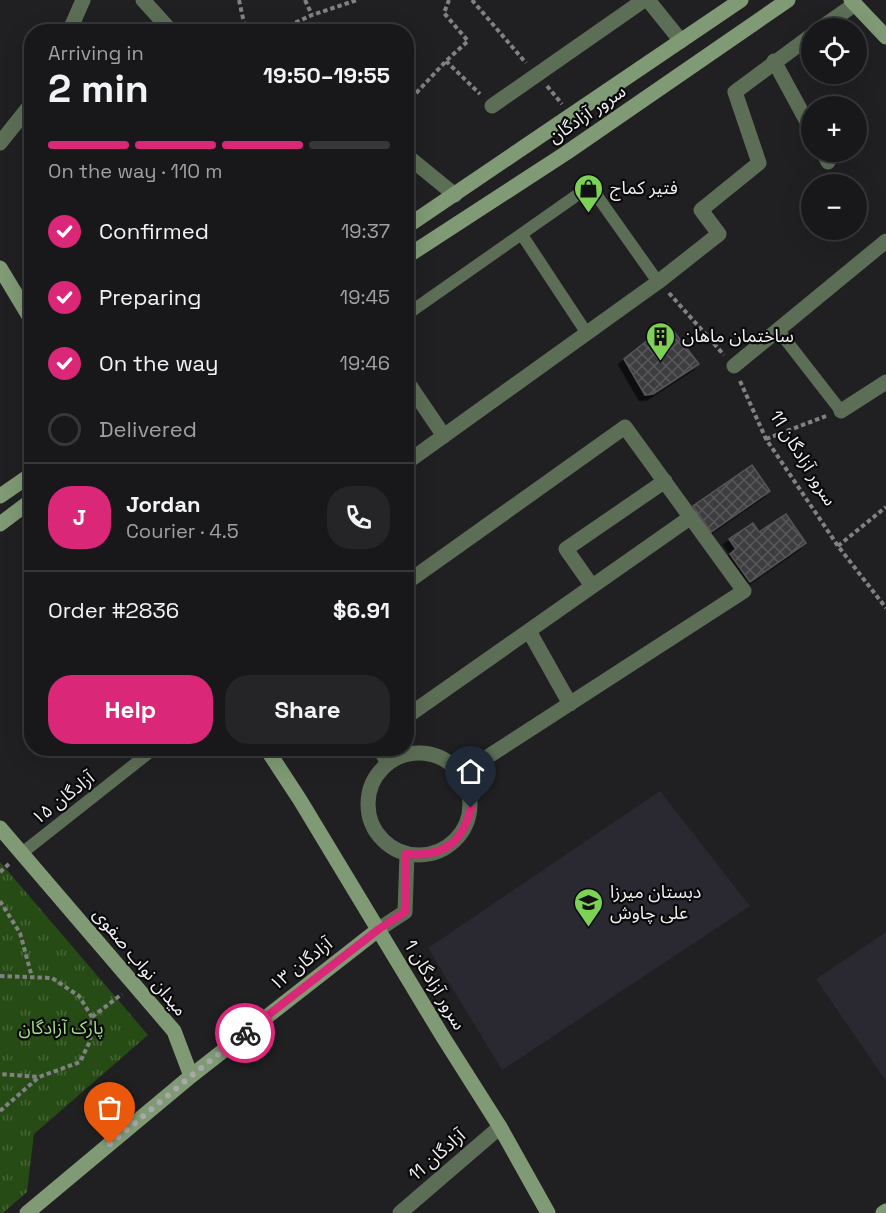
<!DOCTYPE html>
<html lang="en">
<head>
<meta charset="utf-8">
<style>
	:root { --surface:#18181a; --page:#252527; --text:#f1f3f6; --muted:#9fa0a2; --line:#363739; --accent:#db2777 }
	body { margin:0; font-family:"Space Grotesk","Noto Sans Arabic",sans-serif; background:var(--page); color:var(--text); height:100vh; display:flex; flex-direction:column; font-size:22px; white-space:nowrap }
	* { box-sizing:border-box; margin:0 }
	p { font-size:20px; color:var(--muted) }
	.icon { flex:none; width:33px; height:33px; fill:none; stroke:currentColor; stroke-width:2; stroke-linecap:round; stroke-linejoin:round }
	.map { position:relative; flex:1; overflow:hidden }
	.panel { position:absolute; left:24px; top:24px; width:390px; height:732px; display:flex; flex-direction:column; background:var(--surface); border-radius:24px; box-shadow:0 6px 24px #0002,0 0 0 2px var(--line) }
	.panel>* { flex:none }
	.controls { position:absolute; left:801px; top:18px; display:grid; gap:12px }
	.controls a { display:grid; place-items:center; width:66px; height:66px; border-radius:50%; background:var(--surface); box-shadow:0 6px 24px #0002,0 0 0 2px var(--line); font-size:30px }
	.pin { position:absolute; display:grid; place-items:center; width:51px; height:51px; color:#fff; margin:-62px -26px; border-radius:50% 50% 50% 0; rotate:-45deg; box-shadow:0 0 6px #0007 }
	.pin .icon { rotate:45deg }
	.courier { position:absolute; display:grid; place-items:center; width:60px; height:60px; margin:-30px; border:4px solid #db2777; border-radius:50%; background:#fff; color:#222; box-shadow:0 2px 8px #0007 }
	.headline em { font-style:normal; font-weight:800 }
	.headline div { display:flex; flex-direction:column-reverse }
	.headline { display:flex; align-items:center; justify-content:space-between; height:102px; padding:0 24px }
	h1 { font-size:39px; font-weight:800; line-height:45px }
	.bar { display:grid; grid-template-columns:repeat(4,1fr); gap:9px 6px; align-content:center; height:72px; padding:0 24px }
	.bar i { height:8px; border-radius:4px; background:var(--line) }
	.bar .current { background:var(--accent) }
	.bar p { grid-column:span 4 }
	.line { display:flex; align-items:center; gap:15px; padding:0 24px; border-top:2px solid var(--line) }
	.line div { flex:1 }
	.round { display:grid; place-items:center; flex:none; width:63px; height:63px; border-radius:24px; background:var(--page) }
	ol { padding:0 24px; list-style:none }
	li { display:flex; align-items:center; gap:18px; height:66px }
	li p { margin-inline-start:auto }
	li .icon { padding:6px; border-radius:50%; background:var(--accent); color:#fff; stroke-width:4 }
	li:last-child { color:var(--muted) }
	li i { width:33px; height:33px; border:3px solid var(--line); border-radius:50% }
	.button { display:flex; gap:12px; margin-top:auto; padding:12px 24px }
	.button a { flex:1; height:69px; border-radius:24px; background:var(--accent); color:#fff; font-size:24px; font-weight:800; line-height:69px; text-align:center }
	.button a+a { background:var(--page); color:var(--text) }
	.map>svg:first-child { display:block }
	.built { fill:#2a2831 }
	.grass { fill:url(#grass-tufts) }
	.building { fill:url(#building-cross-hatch); stroke:#565559; stroke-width:1.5; filter:url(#shadow) }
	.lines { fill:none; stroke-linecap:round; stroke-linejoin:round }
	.path { stroke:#818083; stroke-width:4; stroke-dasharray:4.5 3; stroke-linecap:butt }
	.lane { stroke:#5d6e56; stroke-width:12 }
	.street { stroke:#5d6e56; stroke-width:15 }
	.secondary { stroke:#7f9a74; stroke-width:15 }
	.done { stroke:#a8a7aa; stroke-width:6; stroke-dasharray:0 10.8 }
	.route { stroke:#db2777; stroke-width:8 }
	.labels { text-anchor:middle; stroke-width:4.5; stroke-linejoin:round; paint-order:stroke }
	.street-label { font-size:18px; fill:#f1f0f3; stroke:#0a0a0b }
	.poi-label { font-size:18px; fill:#f1f0f3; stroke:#0a0a0b; text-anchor:start }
	.park-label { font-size:18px; fill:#a2db8a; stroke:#0a0a0b }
</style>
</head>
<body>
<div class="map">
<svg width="886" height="1213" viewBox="0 0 886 1213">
	<defs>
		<pattern id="grass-tufts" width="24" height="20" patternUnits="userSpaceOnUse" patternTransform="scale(1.5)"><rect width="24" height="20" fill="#274b15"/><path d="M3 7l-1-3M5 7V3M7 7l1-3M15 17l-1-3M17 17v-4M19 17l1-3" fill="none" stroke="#476538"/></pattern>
		<pattern id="building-cross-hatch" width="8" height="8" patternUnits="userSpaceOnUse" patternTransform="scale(1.5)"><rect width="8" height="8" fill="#3d3d41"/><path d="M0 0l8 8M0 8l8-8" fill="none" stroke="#5a595d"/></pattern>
		<filter id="shadow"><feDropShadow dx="-5.5" dy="5.5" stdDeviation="0" flood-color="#0009"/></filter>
	</defs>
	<rect width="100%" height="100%" fill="#202023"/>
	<path class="built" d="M660 791 750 906 502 1070 428 948Z
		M886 932V1081L816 979Z"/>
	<path class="grass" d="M0 862 148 1035 34 1134 27 1192 3 1213H0Z"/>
	<path class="building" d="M668 324 699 364 653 394 645 395 624 359Z
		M752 465 770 491 711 532 693 506Z
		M786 514 806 543 750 582 730 554 736 549 729 539 753 523 759 532Z"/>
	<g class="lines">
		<path class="path" d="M239 0 246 32
			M305 0 312 15
			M472 0 526 63
			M275 32 312 15 357 0
			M446 61 480 94
			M547 86 562 104
			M406 104 446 61 468 41 444 13 449 0
			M669 293 724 355
			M740 381 766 439 838 546 886 608
			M766 439 826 416
			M838 546 886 507
			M0 872 10 863
			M0 901 20 933 32 977
			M0 976 52 978 79 996 92 1017 90 1041 80 1062 39 1077 0 1074
			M92 1017 122 994
			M0 1111 39 1077"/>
		<path class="lane" d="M522 235 586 332
			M406 315 590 186 658 282
			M778 330 841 411
			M22 853 155 748"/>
		<path class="street" d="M143 0 172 32
			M648 0 681 41
			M821 28 855 4
			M69 32 83 0
			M774 61 812 131
			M492 106 644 0
			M0 143 32 103
			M823 152 828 162
			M406 155 455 195
			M734 366 886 241
			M406 380 444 436
			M841 411 886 382
			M406 463 658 282 719 234 701 210 759 163 735 92 812 35
			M406 583 625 427 744 591 461 774
			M592 586 566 549 665 481
			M529 631 570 704
			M406 717 691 517
			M379 748 388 763
			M368 804a51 51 0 1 1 102 0a51 51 0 1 1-102 0Z
			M379 929 405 912 407 854
			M400 1213 500 1127"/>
		<path class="secondary" d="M851 0 886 37
			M406 227 741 0
			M406 257 566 153 788 0
			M0 268 32 321
			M0 496 32 474
			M0 524 32 500
			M266 748 300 800 443 1037 500 1127 548 1213
			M0 828 174 1031 191 1076
			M27 1213 191 1076 379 929
			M883 1213 886 1211"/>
	</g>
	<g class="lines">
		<path class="done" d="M110 1144 191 1076 245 1033"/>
		<path class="route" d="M245 1033 379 929 405 912 406 854C443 857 462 844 471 808"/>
	</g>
	<defs>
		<symbol id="shop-pin" viewBox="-11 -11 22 30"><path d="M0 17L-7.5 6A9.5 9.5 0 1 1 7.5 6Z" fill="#7dd154" stroke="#0a0a0b"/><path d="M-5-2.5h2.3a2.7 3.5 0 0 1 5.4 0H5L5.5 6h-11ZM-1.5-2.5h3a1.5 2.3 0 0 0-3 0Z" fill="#111"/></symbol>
		<symbol id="building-pin" viewBox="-11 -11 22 30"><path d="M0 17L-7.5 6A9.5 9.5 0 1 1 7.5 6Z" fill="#7dd154" stroke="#0a0a0b"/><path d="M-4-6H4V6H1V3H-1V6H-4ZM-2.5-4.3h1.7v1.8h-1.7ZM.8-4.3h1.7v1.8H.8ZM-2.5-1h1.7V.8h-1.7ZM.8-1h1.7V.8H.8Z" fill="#111"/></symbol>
		<symbol id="school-pin" viewBox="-11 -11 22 30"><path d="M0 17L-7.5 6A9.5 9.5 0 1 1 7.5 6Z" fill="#7dd154" stroke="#0a0a0b"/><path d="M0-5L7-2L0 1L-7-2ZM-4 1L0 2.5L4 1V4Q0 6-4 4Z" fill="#111"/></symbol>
	</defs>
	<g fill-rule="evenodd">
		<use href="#shop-pin" x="572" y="172" width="33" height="45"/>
		<use href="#building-pin" x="644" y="320" width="33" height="45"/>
		<use href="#school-pin" x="572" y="886" width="33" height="45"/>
	</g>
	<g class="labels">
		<g class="street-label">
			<text transform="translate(587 114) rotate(-34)" y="6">سرور آزادگان</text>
			<text transform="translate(803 458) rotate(58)" y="6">سرور آزادگان 11</text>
			<text transform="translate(63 798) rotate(-38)" y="6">آزادگان ۱۵</text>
			<text transform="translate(140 962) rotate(50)" y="6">میدان نواب صفوی</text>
			<text transform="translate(301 964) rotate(-38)" y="6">آزادگان ۱۳</text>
			<text transform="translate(435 985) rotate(59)" y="6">سرور آزادگان 1</text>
			<text transform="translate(437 1155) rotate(-41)" y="6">آزادگان 11</text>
		</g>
		<g class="poi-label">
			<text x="610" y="194">فتیر کماج</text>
			<text x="682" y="342">ساختمان ماهان</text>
			<text x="610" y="898">دبستان میرزا<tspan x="610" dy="21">علی چاوش</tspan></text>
		</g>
		<g class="park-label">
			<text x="61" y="1034">پارک آزادگان</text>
		</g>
	</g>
</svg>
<div class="controls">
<a><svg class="icon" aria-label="locate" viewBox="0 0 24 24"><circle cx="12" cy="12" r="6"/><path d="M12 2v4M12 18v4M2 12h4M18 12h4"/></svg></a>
<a>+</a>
<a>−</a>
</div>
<div class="pin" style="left:110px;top:1144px;background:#ea580c"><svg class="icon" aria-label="bag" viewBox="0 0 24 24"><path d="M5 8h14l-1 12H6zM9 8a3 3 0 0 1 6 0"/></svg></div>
<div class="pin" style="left:471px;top:808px;background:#1f2937"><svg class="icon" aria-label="home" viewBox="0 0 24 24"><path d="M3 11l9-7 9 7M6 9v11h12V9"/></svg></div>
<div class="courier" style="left:245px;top:1033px"><svg class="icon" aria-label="bike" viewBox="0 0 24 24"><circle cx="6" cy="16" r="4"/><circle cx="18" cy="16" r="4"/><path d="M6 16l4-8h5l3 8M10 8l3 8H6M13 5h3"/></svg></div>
<section class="panel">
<div class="headline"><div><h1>2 min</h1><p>Arriving in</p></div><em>19:50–19:55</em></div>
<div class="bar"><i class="current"></i><i class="current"></i><i class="current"></i><i></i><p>On the way · 110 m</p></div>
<ol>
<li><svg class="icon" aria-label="check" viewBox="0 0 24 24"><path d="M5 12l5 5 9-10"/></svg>Confirmed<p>19:37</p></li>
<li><svg class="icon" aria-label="check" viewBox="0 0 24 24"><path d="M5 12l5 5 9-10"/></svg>Preparing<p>19:45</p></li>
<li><svg class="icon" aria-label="check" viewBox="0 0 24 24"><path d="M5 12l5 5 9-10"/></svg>On the way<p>19:46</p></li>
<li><i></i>Delivered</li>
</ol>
<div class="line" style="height:108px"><b class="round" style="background:var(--accent);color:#fff">J</b><div><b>Jordan</b><p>Courier · 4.5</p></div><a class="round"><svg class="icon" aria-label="phone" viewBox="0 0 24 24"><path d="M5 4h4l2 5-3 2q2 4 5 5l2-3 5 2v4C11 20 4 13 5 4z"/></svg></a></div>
<div class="line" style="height:78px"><div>Order #2836</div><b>$6.91</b></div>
<div class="button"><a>Help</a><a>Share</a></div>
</section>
</div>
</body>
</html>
